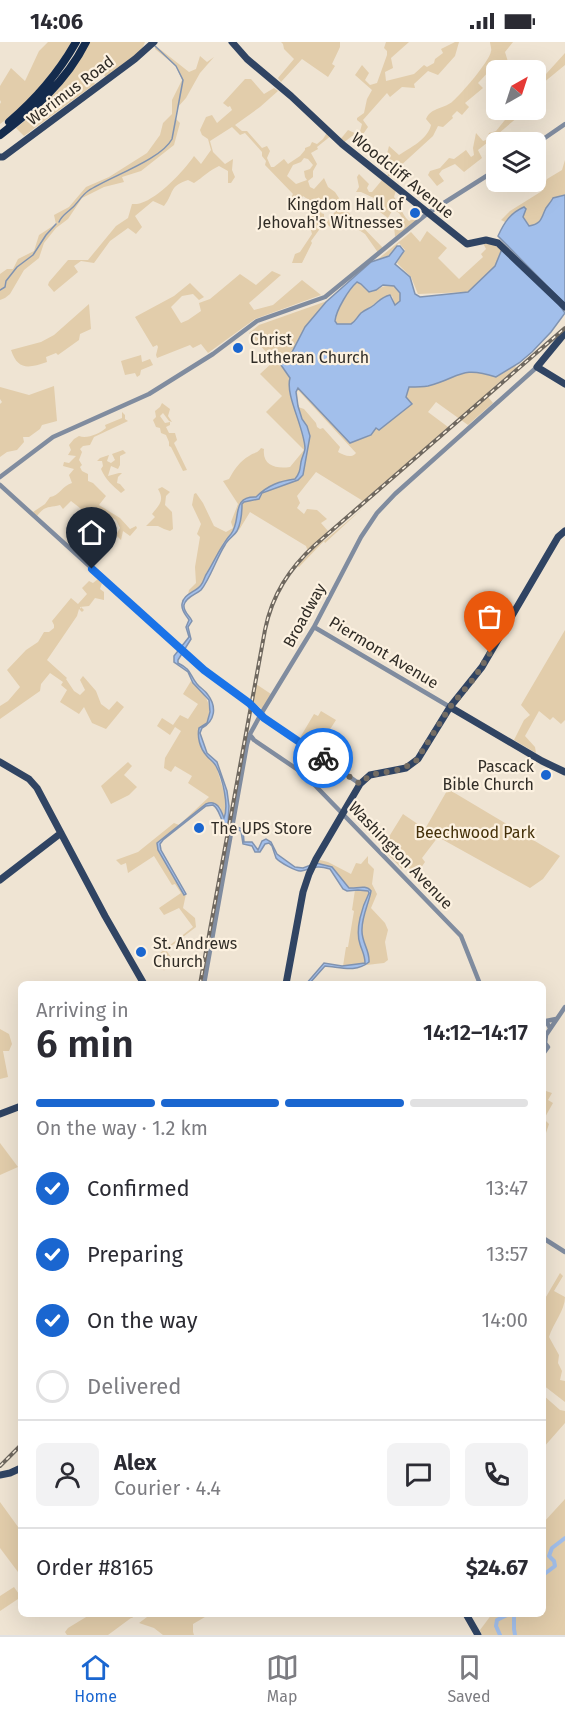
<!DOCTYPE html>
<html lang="en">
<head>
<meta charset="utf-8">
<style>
	:root { --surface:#fff; --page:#f2f2f3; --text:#2b2b33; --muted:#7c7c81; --line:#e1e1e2; --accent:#1a66d0 }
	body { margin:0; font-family:"Fira Sans",sans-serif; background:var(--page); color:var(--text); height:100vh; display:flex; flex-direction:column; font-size:22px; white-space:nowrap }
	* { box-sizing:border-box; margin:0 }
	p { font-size:20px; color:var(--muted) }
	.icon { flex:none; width:33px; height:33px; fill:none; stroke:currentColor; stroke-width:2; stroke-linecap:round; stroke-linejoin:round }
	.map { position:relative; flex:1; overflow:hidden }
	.drawer { position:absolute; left:18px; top:939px; width:528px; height:636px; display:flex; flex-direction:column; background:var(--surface); border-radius:9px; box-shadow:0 6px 24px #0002 }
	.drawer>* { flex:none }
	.needle { width:39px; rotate:39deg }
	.buttons { position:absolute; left:486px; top:18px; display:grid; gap:12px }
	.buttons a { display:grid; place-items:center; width:60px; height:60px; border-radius:9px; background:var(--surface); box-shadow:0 6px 24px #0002; font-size:30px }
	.pin { position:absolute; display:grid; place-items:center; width:51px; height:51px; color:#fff; margin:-62px -26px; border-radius:50% 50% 50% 0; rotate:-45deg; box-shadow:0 0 6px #0007 }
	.pin .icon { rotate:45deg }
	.courier { position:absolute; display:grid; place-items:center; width:60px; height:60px; margin:-30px; border:4px solid #1a73e8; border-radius:50%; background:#fff; color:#222; box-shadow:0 2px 8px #0007 }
	.overview em { font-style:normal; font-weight:600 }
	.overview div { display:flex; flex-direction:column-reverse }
	.overview { display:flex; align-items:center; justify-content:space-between; height:102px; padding:0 18px }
	h1 { font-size:39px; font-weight:600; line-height:45px }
	.bar { display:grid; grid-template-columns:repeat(4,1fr); gap:9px 6px; align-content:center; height:72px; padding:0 18px }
	.bar i { height:8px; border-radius:4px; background:var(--line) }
	.bar .active { background:var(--accent) }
	.bar p { grid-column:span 4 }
	.line { display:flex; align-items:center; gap:15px; padding:0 18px; border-top:2px solid var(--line) }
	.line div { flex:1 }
	.round { display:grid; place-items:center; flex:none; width:63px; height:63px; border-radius:9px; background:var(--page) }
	ol { padding:0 18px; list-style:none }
	li { display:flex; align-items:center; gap:18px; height:66px }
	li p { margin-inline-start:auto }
	li .icon { padding:6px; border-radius:50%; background:var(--accent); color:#fff; stroke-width:4 }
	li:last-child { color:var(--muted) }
	li i { width:33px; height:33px; border:3px solid var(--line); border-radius:50% }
	.status { display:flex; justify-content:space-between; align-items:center; height:42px; padding:0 30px; background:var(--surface); direction:ltr }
	.status svg { height:16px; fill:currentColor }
	.dock { display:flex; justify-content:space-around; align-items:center; height:84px; border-top:2px solid var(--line); background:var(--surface); font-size:16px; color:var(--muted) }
	.dock a { display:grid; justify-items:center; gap:3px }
	.dock .active { color:var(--accent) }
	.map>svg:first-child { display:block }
	.green { fill:#e2cdab; fill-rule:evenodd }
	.water { fill:#a2bfeb; stroke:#8093b0; stroke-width:1.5; fill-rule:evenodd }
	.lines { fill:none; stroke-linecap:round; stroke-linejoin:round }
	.stream { stroke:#8093b0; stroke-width:1.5 }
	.river { stroke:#a2bfeb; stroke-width:4 }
	.minor { stroke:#808c9f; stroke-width:4.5 }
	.major { stroke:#304463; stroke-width:7 }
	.highway { stroke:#142b4d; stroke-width:8 }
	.rail-casing { stroke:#6f685f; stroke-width:4 }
	.rail { stroke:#fcf1e0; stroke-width:1.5; stroke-dasharray:4.5; stroke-linecap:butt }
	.done { stroke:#736c63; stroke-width:6; stroke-dasharray:0 10.8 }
	.route { stroke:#1a73e8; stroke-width:8 }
	.poi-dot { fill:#1a66d0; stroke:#fcf1e0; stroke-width:2 }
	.labels { text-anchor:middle; stroke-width:4.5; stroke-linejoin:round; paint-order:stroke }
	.street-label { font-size:16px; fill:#302c26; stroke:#fcf1e0 }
	.poi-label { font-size:16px; fill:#302c26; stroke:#fcf1e0; text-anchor:start }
	.park-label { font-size:16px; fill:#443009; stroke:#fcf1e0 }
</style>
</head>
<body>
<div class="status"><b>14:06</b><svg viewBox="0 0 49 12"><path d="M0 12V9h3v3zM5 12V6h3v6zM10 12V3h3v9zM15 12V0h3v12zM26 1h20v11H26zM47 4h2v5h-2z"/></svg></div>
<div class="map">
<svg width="565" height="1593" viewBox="0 0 565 1593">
	<rect width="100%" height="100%" fill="#efe4d3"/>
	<path class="green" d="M48 0H72C53 30 30 62 0 82V62L1 60 0 58V44L11 26 25 39 39 9Z
		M90 0H145L140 13 108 38 100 28 92 37 95 42 24 94 16 86C50 59 69 38 90 0Z
		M281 0H340V5L332 22 335 24 328 35 302 17 281 40 278 36 294 17 284 7 283 2Z
		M386 0H409L391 16 393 26 385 30 386 39 414 32 424 23 427 25 434 21 435 17 443 11 441 7 455 0H459L455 14 438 33 428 29 414 42 415 46 402 45 390 55 387 51 363 78 368 85 361 95 352 94 342 102 339 99 348 88 359 93 362 82 357 78V76L364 71 367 57 372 48 355 33 362 23 369 31 365 38 370 43 377 41 387 13V9L384 6Z
		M490 0H513L505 10 509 23 504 28H497L493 25 478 41 483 46 465 61 469 65 462 73 457 69 452 74 453 76 443 85 438 84 433 94 386 137 392 122 387 112 389 104 399 113C410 106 428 97 431 83L426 77C431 65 445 67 453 59 461 52 490 19 491 9 492 8 490 2 490 0Z
		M156 4 189 30 196 27 200 14 207 20 214 15 200 31 186 56 177 66 175 76 180 81 174 103 141 129 122 135 124 140 104 145 82 156 68 177 56 186 44 201 39 216 24 228 10 252 5 256 0 258V232L7 227H13L18 217 34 209 39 193 56 182 54 173 69 165 86 145 109 135 147 111 160 93 163 81 172 72V58L182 38 176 24 155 7Z
		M565 11V23L537 46 543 56 536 61V37L546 32Z
		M245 37H251L264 52 274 46 278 49 260 65 235 83 242 89H247L262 106 267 104 270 109 267 116 271 125H274L284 117 288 122 300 114 305 108V106L310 104 312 100 317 102 323 97 328 89 332 93 317 105 318 107 311 111 317 122 313 129V135L308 139 310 145 314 147 324 136 328 145 335 150 348 170 384 207 379 212 365 192 345 179 341 173 330 185 326 181 339 165 335 159H326L321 171 324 172V181L311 199 312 201 302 221H292L295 212 300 210 312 192 311 188H302L316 163 303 154 295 163 289 159 293 152 265 123 266 119 262 114V110L245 91 240 93 232 85 210 99 213 110 225 122 233 117 232 128 235 135 231 141H228V129L219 124C210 128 203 135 194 141L188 138C168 145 175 150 164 164L153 159 135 174 142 185 136 192 128 186 110 199 94 221 81 219 74 224 78 230 54 250 48 243 49 240 68 218H88L116 184 128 176 132 162C134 162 140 162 141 161 158 156 184 129 194 114L201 122 211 108 208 97 202 93 200 88 206 75 212 73 217 81 232 68 230 64 228 65 223 61ZM304 116 308 117 313 123 310 127 304 129 305 135 307 138 296 142 287 134 293 123 301 120Z
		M513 68H527C510 81 495 95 478 108L482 116 464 130 455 122 442 128 439 132 444 139 437 144 428 133 430 129 440 126 449 116 454 117 466 108 471 115 474 113 473 106 476 91 483 99 486 98 489 91 496 89Z
		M565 118V153L552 156C551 160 548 163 546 166 541 176 542 182 529 184L523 175 524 166 513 171 505 180 501 178 510 169 542 149 547 137 562 128Z
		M359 132 369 142 367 146 369 150H372L382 138 396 148 394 155C401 162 400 171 409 179L413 177 416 179 395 195 394 183 403 177 399 171 393 167 388 176 372 164 376 157 361 150H356L359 145 357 135Z
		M427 189 447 206 438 216 459 237 483 215 481 212 486 207 483 201 488 200 502 207 495 224 468 250 418 252 411 235 397 221 405 208 399 201 388 214 378 217 411 190 420 200Z
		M272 229 281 233 249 261 254 268 273 263 302 238 321 253 255 277 208 311 201 302 193 306 190 303 157 316 156 313 158 305 157 303 153 305 135 275 174 254 190 241 204 255 199 258 193 252 182 254 171 265 181 281 188 278 201 269 199 261 210 257 240 232 256 243Z
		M357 240 361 242 369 250C380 249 379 243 394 243L400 251V259L395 263 392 254C378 253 362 275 351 282H337L335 277C337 268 350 246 357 240Z
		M327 259 306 284 290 314 281 323 296 343 379 388 411 362 406 355 409 345 427 344 462 330H480L496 335 515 322 516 326 490 348 488 355 493 361 468 383 436 360 428 370 448 385 363 459 316 430 297 454 300 461 297 466 304 472 307 467 317 468 327 477 321 481 328 489 321 497 324 499 362 467 325 501 324 499 299 525 297 524 309 512 306 504 250 470 239 488 223 501 218 512 205 533 202 542 188 553 189 548 196 541 195 525 200 495 197 492 201 482 192 463 194 452 196 451 203 461 214 484 226 490 233 486 231 480 238 462 223 439 229 437C234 428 240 419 249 414 254 410 257 412 261 406L264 407C262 424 276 427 290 425L304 408 266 370 282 354 260 332 274 319 249 291 259 283ZM297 347 356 411C351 417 344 413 338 410L340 405 323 386 320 387 317 385 316 381 304 367 298 365Z
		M89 262 91 287 80 292 79 298 58 313 56 311 46 315 47 320C29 326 18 329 11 308L41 300 54 293Z
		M141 313 142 320 150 317 153 323 141 328 140 333 137 335 135 331 125 333 121 319Z
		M54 344 57 379 42 383 40 387 29 395H23L24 400 17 408 7 410 0 415V362L2 360 0 357V345L29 353Z
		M162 361 170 367 168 374 172 380 169 379 163 371 160 374 165 381 170 380V383L166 385 169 391H175L177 398 174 401 187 428 183 429 171 405 169 404V400L166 393 161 391 160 386 156 385 153 378 156 375 155 369 160 365Z
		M122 370 125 373V377L128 379 94 395 90 403 83 404 80 407 82 410 79 418 82 423 80 425 82 429 88 432V439L93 441 106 454 99 463 120 476 130 487 136 484 137 486 130 494 123 489 121 498 116 493 120 486 116 478 107 472 102 478 98 475 92 480 85 470 71 459 63 467 60 463C49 466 45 463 37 474L33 470 45 462 50 455C59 454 63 443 72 441L69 433 74 427 63 424 64 420 69 421 76 414 68 413 71 408 69 403 74 397 79 394C87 397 99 392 106 386L105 383 122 376Z
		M123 408 126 411 120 414V423L118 427 111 424 108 434 119 431H122L118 435 117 441 120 442 125 448 121 451C113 444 105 437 101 427L103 424 102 419H97L100 416 109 413 107 419 111 421 115 418 112 412Z
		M162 445 170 450 166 454 165 463 172 470 173 487 170 489 164 487 158 484H146L155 475 152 472C159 463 165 459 158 447Z
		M98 537 102 541 100 547 104 550V558L95 556 89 564 80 565V567L81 565 84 568 82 570 79 567 77 574 47 618 67 636 66 637 74 649 80 653 85 648 80 638 83 634 96 649 101 662 109 668 117 659 124 665 106 687 92 681 84 665 79 672 60 660 67 648 61 643 63 640 50 631 41 642 40 649 0 677V664L8 659 20 645 7 628 26 608 38 600 44 590H49L54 586V583L52 579 71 556 78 562 87 552 82 546 89 539 93 541Z
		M565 588V678L561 682 553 675 550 678 539 669 525 694 535 705 536 711 514 698 524 678 530 673 521 663Z
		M191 639C206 654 213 660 207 681L199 686 198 690 204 711 216 724 227 760 225 778 220 765 210 760 158 801V808L184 853 186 852 183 866 195 876 196 885 166 908 171 915V923L166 922 164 929 161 918 158 917 160 911 193 885 179 866 164 873 159 866 181 851 175 842 172 843 154 814 128 831 126 821 121 823 116 818 138 810 174 781 179 783 209 755 188 741 192 734 175 724 171 730 164 726 165 716 181 689 175 685 170 693 157 684 162 676 173 683 180 673 188 677 198 662 183 652Z
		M256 642 271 652 262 667 253 660Z
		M321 669 336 678 315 711 298 699 314 672 318 674Z
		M128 720 132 724 124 733 137 745 129 753 111 762 101 744Z
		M448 747 560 814 543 837 530 846 438 795 422 816 425 820 418 830 404 824 402 827 382 806 403 772 425 787Z
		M368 814V821L374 827 372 842 377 852 371 866 385 881 388 888 385 900 388 918 384 921 366 923 369 920C369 908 361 900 362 887 363 874 369 861 371 849L359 845 349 846 332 825 316 821 320 818 328 820 351 832 356 821 361 822Z
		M355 848H365L369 851C362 865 355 887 360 902 362 909 365 913 365 921L343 924 346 905H348L354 869 352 868Z
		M0 987 9 992 12 1002 9 1009H3L8 1035 0 1037Z
		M543 1048 552 1051 548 1058 553 1061 544 1077 549 1082 546 1091H543Z
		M0 1101 18 1125 0 1133Z
		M560 1231 563 1234 554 1249 565 1255C565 1268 553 1282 549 1295L559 1313 558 1321 562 1329 560 1338 565 1339V1360L543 1343V1260Z
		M543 1353 560 1368 565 1369V1381L543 1406Z
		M565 1457V1593H482L480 1588 492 1572H543V1481Z
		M0 1460 21 1489V1534L0 1506Z
		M14 1545 21 1555 0 1569V1554Z
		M91 1572H130L133 1576H131L108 1593H67L65 1590 68 1586Z
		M151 1572H210L193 1582V1590L194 1593H163L154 1586 139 1581Z"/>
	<path class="water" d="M565 153V261L560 264 565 271 551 290 532 310 519 321 496 335C460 323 460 336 428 344 422 345 415 345 409 345L406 355 412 362 379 388 376 386 371 393 350 401 298 346 296 350 298 364 302 377 307 384 310 394 303 433 298 438 262 451 259 457 244 460 242 462C242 470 241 481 237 489 234 494 228 497 225 503 217 515 210 537 201 548 195 553 186 555 184 563 183 570 190 574 192 579L188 585 191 597 178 618V621C192 628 189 632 197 642 200 646 205 648 208 653 217 665 215 679 202 686L200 691 207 711 217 720 227 749 229 764 228 782 243 787 244 800H252L258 808 262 799 266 797 271 800 277 812 295 825 303 826 316 821 332 825 349 846C356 847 366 842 371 849 369 861 362 874 362 887 361 900 370 908 369 920 356 931 340 925 325 924L309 942H306L324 921 342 924 365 921C365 913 362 909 360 902 355 887 362 865 369 851L368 849 358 848 347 849 343 847 330 827C316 823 314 826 301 829 297 830 279 820 276 816L272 804 269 801 265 802 260 810H255L252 804 243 802 241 789C237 787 230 787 227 784 219 779 221 768 213 763L206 764 163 798 160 802 161 808 186 852 184 853 158 808 157 801 206 762C217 757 221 768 224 776 229 764 223 737 216 724 214 720 209 717 206 713 200 706 197 695 199 686L207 681 210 670 209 658 193 641 188 630 174 620V614L189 595 186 585 189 578C186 573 181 569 182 562 183 552 196 550 201 543 204 540 204 535 207 531 215 518 221 503 231 492 242 479 230 454 256 455 268 443 280 439 295 437 300 431 300 427 301 420 302 415 305 410 305 406 304 385 285 353 290 336L281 323 290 314 305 285 326 260 371 220 389 214 397 204H400L404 209 395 222 410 235 415 252 420 255 468 250 495 224 502 207 561 258 498 194C504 181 510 171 524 165L526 167 523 175 529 184C542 182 541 176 546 166 548 163 551 160 553 156ZM357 240 361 242 369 250 376 248 383 243 394 244 400 251V259L395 263 390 253C382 255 380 258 374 263 369 267 366 267 361 271 357 275 356 279 351 282H337L335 279C336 268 349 247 357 240Z"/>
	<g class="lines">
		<path class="stream" d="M59 180C62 173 67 171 72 166 78 161 81 154 88 149 109 135 161 118 172 97L183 38 176 24 155 4
			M0 248 5 245 6 239 17 225 33 213 46 193 56 182"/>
		<path class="river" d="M543 1533 555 1524 554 1519 549 1514 552 1506 565 1496
			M514 1572V1587L515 1593
			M500 1593 496 1584 497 1578 509 1572"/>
		<path class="minor" d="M536 102 565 82
			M0 435 53 395 149 352 213 312 257 279 325 255 428 171 496 128
			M0 443 204 628 249 661 264 676 360 742
			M314 585 450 665
			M250 693 254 698 304 732 461 894 480 942
			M204 942 247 702 250 692 261 672 314 585 361 495 377 471 395 452 537 325
			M550 986 546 979 556 977
			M543 1012 548 1005 545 1001 546 993 565 965
			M543 1196 565 1210"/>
		<path class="major" d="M232 0 247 17 291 54 342 102 467 202 486 198 498 201 565 265
			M0 115H3L135 17 154 0
			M565 291 537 325 565 342
			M450 665 542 719 565 730
			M0 720 29 737 37 746 105 874 144 942
			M0 838 61 791
			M286 942 303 850 309 832 316 817 360 742 370 733 406 726 418 717 450 665 482 625 558 495 565 489
			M0 1072 21 1064
			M0 1433 10 1431 21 1426
			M466 1572 478 1593"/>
		<path class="highway" d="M9 80C36 57 59 30 76 0
			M0 93C35 66 66 40 86 0"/>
		<defs>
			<path id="rail" d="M200 942 265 588C272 553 289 527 315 503L565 286
				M0 1424 21 1403"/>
		</defs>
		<use href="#rail" class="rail-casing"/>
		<use href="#rail" class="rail"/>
	</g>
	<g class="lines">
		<path class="done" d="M323 716 360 742 370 733 402 727 416 719 450 665 475 635 490 611"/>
		<path class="route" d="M92 527 204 628 249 661 264 676 323 716"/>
	</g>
	<g class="poi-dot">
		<circle cx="415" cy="171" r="6"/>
		<circle cx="238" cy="306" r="6"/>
		<circle cx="546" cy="733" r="6"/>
		<circle cx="199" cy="786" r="6"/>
		<circle cx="141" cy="910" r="6"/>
	</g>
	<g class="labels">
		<g class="street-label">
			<text transform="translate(70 48) rotate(-37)" y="6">Werimus Road</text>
			<text transform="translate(403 133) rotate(39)" y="6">Woodcliff Avenue</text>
			<text transform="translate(304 573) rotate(-61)" y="6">Broadway</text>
			<text transform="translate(384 610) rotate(31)" y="6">Piermont Avenue</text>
			<text transform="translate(401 813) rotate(46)" y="6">Washington Avenue</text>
		</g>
		<g class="poi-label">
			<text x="403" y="168" text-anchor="end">Kingdom Hall of<tspan x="403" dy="18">Jehovah's Witnesses</tspan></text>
			<text x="250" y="303">Christ<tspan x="250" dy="18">Lutheran Church</tspan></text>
			<text x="534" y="730" text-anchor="end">Pascack<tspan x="534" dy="18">Bible Church</tspan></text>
			<text x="211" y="792">The UPS Store</text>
			<text x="153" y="907">St. Andrews<tspan x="153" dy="18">Church</tspan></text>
		</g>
		<g class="park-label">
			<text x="475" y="796">Beechwood Park</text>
		</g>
	</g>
</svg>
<div class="buttons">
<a><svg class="needle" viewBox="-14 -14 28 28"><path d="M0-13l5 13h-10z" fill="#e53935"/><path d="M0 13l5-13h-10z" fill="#7c7c81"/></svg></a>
<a><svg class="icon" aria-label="layers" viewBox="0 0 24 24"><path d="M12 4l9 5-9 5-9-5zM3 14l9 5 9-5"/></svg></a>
</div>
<div class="pin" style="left:490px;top:611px;background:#ea580c"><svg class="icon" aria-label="bag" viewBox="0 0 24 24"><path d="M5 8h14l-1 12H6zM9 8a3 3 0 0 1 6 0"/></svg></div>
<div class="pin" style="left:92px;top:527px;background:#1f2937"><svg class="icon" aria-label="home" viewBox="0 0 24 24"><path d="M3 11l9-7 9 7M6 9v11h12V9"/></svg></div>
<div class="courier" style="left:323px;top:716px"><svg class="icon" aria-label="bike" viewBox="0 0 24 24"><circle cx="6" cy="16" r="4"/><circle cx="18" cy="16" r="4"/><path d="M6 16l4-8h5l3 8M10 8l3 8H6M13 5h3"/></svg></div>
<section class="drawer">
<div class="overview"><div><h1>6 min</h1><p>Arriving in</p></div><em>14:12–14:17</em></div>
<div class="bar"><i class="active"></i><i class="active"></i><i class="active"></i><i></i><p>On the way · 1.2 km</p></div>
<ol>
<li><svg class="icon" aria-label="check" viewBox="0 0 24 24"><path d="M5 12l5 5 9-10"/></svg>Confirmed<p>13:47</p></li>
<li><svg class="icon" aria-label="check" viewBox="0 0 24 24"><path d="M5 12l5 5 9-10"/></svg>Preparing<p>13:57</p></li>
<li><svg class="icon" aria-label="check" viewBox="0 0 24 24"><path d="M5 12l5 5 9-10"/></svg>On the way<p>14:00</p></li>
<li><i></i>Delivered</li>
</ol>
<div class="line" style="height:108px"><a class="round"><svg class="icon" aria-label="person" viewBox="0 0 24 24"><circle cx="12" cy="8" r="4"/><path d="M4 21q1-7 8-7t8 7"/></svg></a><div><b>Alex</b><p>Courier · 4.4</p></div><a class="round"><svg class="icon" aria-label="chat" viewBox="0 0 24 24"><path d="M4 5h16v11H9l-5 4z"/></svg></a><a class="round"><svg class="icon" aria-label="phone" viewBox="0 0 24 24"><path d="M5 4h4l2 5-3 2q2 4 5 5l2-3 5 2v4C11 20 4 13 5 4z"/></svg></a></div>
<div class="line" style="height:78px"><div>Order #8165</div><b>$24.67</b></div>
</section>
</div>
<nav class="dock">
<a class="active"><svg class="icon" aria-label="home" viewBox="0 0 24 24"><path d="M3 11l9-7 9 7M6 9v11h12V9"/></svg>Home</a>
<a><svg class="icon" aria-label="map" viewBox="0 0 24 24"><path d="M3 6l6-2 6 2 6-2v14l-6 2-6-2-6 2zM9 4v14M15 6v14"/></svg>Map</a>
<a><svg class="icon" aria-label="saved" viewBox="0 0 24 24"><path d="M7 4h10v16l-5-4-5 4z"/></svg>Saved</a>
</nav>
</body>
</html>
